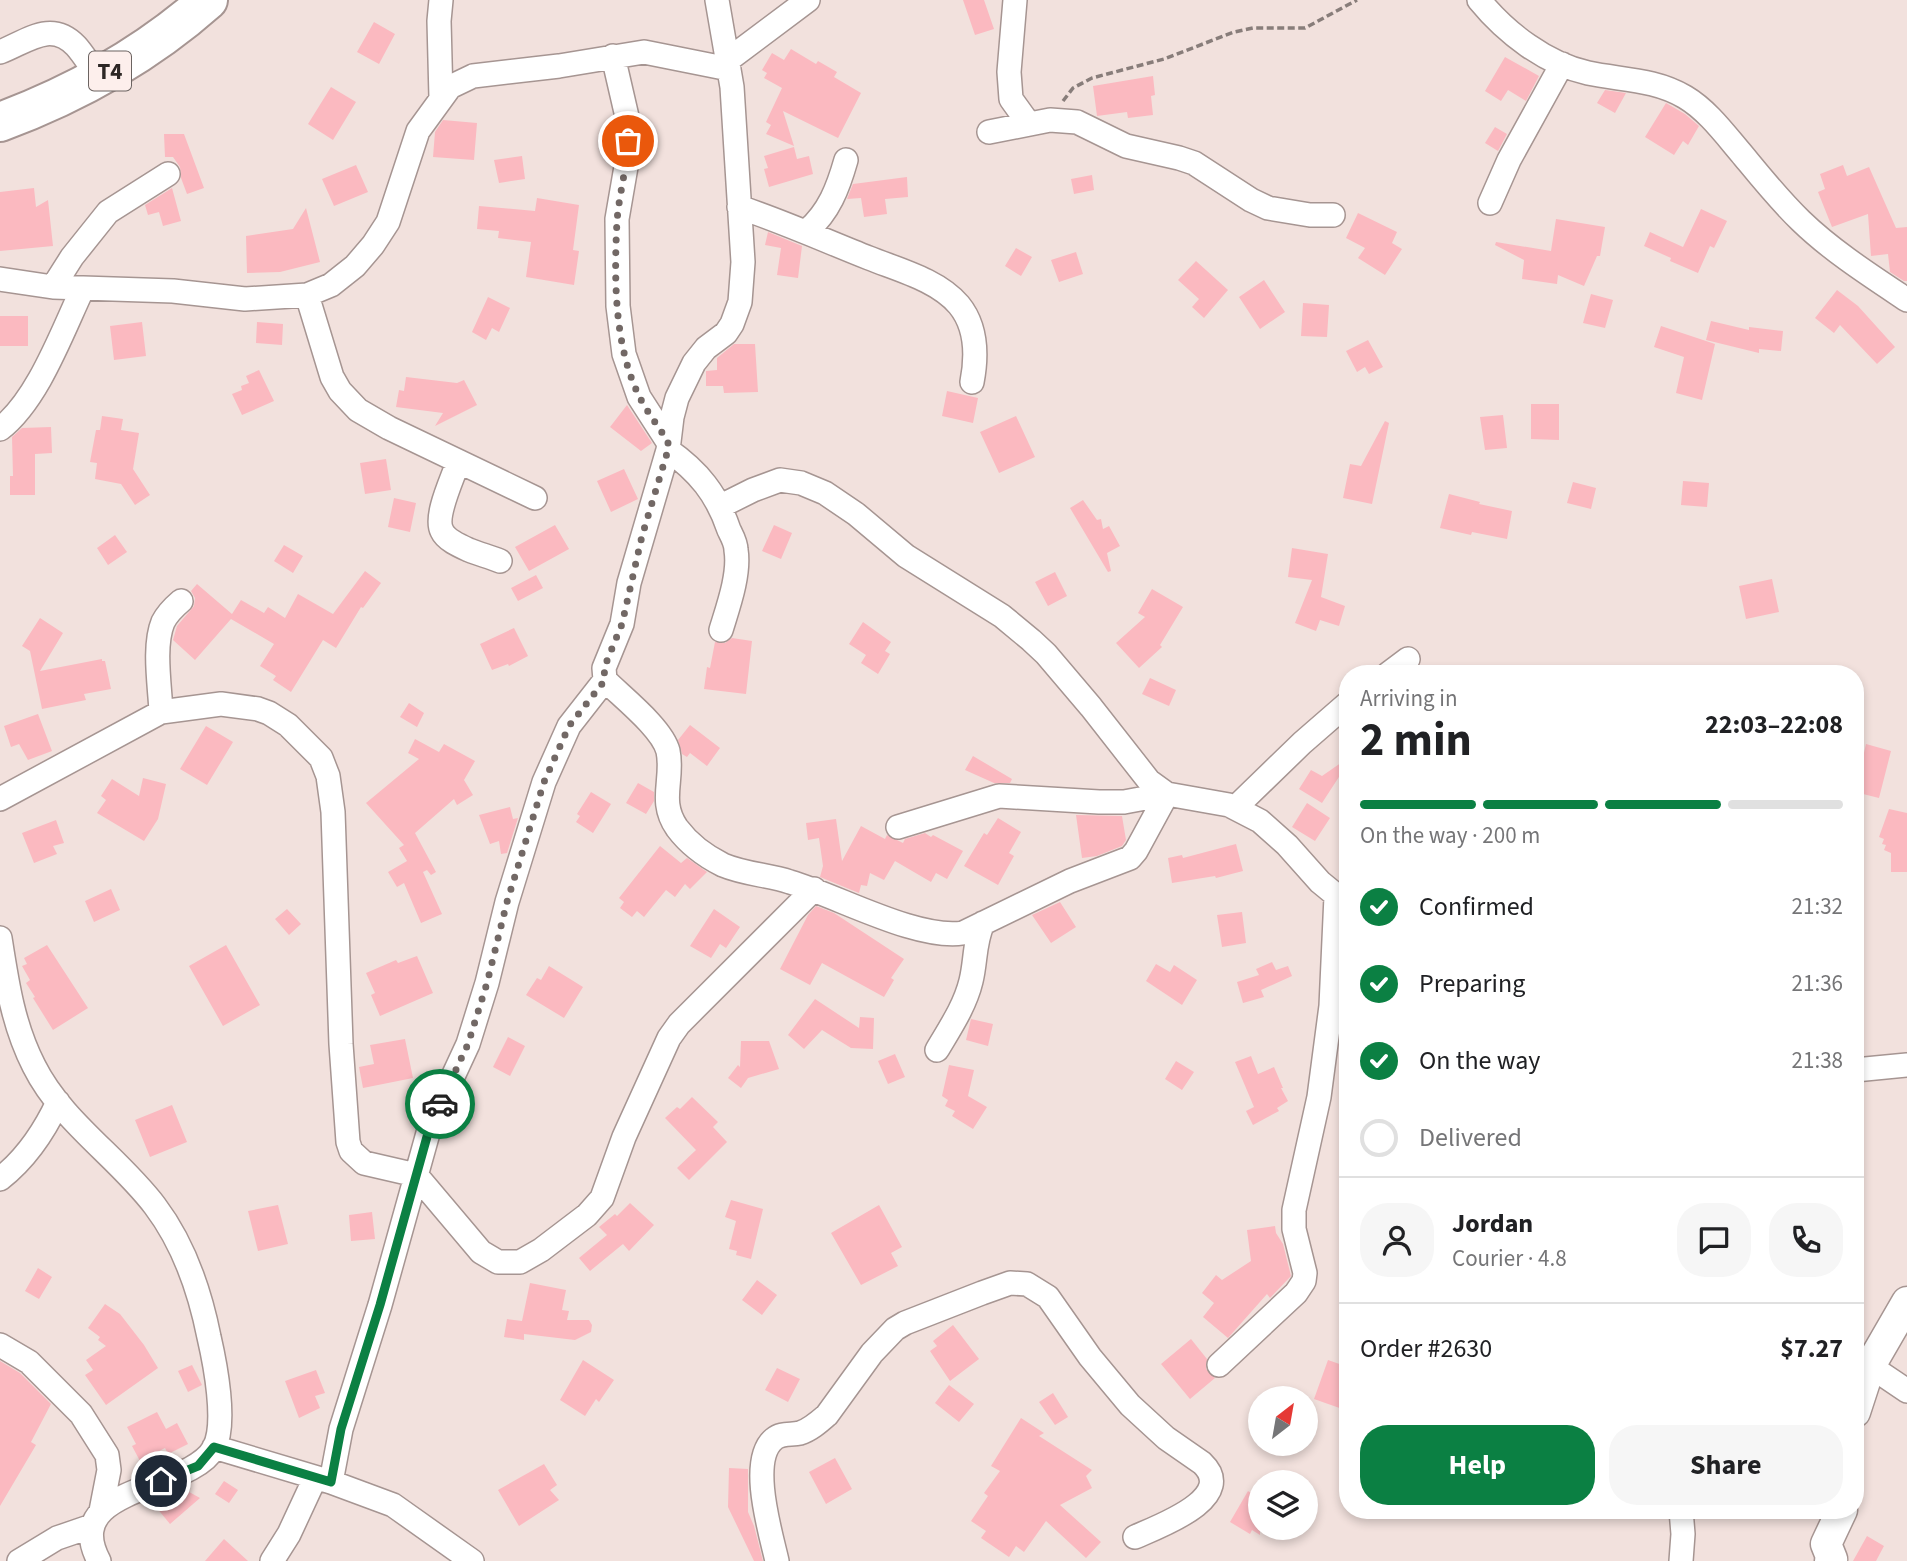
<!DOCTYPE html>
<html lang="en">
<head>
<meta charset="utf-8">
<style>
	:root { --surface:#fff; --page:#f6f6f6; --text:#202124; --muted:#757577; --line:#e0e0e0; --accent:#0b8043 }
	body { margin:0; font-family:"Source Sans 3",sans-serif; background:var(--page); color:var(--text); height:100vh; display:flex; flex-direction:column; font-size:26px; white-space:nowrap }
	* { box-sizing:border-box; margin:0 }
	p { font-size:23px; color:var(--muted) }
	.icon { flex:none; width:38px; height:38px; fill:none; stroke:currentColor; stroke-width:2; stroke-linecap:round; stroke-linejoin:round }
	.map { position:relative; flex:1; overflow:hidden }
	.panel { position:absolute; left:1339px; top:665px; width:525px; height:854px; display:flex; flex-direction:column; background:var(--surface); border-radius:28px; box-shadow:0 4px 10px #0003 }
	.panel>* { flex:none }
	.needle { width:46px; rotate:31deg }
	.tools { position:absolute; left:1248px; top:1386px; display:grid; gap:14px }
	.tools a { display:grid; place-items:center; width:70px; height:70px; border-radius:50%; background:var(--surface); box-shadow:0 4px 10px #0003; font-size:35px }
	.pin { position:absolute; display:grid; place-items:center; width:60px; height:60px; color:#fff; margin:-30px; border:4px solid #fff; border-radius:50%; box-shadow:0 2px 7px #0007 }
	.courier { position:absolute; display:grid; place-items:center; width:70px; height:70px; margin:-35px; border:5px solid #0b8043; border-radius:50%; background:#fff; color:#222; box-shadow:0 2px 9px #0007 }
	.headline em { font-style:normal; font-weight:700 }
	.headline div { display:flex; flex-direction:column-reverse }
	.headline { display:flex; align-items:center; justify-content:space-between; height:119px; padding:0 21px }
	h1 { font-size:46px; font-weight:700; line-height:52px }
	.bar { display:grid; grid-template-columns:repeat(4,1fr); gap:10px 7px; align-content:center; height:84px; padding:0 21px }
	.bar i { height:9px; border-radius:5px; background:var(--line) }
	.bar .on { background:var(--accent) }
	.bar p { grid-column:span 4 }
	.line { display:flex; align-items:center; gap:18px; padding:0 21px; border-top:2px solid var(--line) }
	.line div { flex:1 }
	.round { display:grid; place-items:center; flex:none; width:74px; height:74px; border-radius:28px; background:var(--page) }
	ol { padding:0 21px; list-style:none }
	li { display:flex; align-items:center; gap:21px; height:77px }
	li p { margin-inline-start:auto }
	li .icon { padding:7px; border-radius:50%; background:var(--accent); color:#fff; stroke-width:4 }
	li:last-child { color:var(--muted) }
	li i { width:38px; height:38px; border:4px solid var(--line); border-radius:50% }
	.primary-button { display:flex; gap:14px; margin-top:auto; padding:14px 21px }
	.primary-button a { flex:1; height:80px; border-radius:28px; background:var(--accent); color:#fff; font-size:28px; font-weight:700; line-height:80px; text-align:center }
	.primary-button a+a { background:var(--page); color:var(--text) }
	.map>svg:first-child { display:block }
	.building { fill:#fbb9c0 }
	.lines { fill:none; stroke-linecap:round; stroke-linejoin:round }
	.minor-casing { stroke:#a69592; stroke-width:26 }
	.tertiary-casing { stroke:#a69592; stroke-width:33 }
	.trunk-casing { stroke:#a69592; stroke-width:42 }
	.path { stroke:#887d7a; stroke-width:3.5; stroke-dasharray:7 3.5; stroke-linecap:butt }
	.minor { stroke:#fff; stroke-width:23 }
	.tertiary { stroke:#fff; stroke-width:30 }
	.trunk { stroke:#fff; stroke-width:38 }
	.done { stroke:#726865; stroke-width:7; stroke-dasharray:0 12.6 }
	.route { stroke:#0b8043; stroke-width:9 }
	.labels { text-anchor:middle; stroke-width:5; stroke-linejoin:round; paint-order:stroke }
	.shield { fill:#fdefec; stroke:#6b6361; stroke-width:2 }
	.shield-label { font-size:23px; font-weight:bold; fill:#2d2725 }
</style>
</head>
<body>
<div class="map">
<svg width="1907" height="1561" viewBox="0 0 1907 1561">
	<rect width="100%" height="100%" fill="#f2e1dd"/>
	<path class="building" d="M963 0H984L994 29 975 35Z
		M374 22 395 34 379 64 357 52Z
		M791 49 816 64 818 61 837 72 834 77 861 93 838 138 783 111 794 146 766 134 771 125 766 122 782 88 764 78 767 73 762 70 772 53 784 60Z
		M1505 57 1539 76 1526 101 1508 90 1501 101 1485 91Z
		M1153 76 1155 95 1151 96 1153 115 1128 118 1127 112 1097 116 1093 86Z
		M331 87 356 102 333 140 308 124Z
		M1605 90 1626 93 1615 113 1597 103Z
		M1666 103 1685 114 1699 126 1688 145 1683 141 1674 155 1645 137Z
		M443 120 477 123 474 160 433 157 435 132Z
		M1495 127 1507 134 1498 151 1485 143Z
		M164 134H184L204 188 187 194 181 178 180 167 173 157H165Z
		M794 147 797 159 809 156 813 174 769 187 764 169 768 168 764 156Z
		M522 156 525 179 499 183 494 160Z
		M356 165 368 192 334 206 322 179Z
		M1843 165 1847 176 1869 167 1896 228 1907 227V281H1904L1890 272 1888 254 1871 256 1868 214 1832 227 1818 192 1825 189 1820 174Z
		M1092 175 1094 190 1074 194 1071 179Z
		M907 177 908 197 885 199 887 214 864 217 861 198 847 199 853 184Z
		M34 188 36 207 48 200 53 246 0 251V192Z
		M172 188 181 221 163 226 159 212 148 215 145 205Z
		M537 198 579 205 573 250 579 251 574 285 526 277 531 242 498 238 499 231 477 229 479 206 535 211Z
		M306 208 320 262 280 272 247 273 246 236 293 229Z
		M1701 209 1727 221 1714 248 1710 246 1698 273 1670 261 1671 258 1644 246 1650 232 1683 247Z
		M1358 213 1397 232 1392 243 1402 249 1385 275 1358 258 1365 248 1346 238Z
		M1556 219 1605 227 1600 256H1597L1584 286 1558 275 1557 284 1522 279 1524 260 1495 245 1496 242 1551 251Z
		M768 232 802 246 798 278 777 275 781 248 765 245Z
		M1016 248 1032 257 1021 276 1005 266Z
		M1076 252 1083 274 1059 282 1051 260Z
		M1196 261 1228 290 1204 318 1192 307 1199 299 1178 280Z
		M1264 280 1285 312 1260 329 1239 297Z
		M1837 290 1858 306 1895 347 1877 364 1840 325 1834 333 1815 318Z
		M1591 294 1613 300 1605 328 1583 323Z
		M488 297 510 308 499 332 492 328 486 340 472 332Z
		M1303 303 1329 305 1327 337 1301 336Z
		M0 316H28V346H0Z
		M1711 321 1749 330V327L1783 331 1781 351 1759 349V353L1706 340Z
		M142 322 146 356 114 360 110 326Z
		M257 322 283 324 282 345 256 343Z
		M1661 326 1715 344 1702 400 1676 393 1684 357 1654 347Z
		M1368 340 1383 367 1369 374 1365 367 1357 372 1346 351Z
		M734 344H755L758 392 724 393 723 386H706V371L717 370V358Z
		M259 370 274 401 242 415 232 394 242 390 241 386 249 383 246 376Z
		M406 377 457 383 464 380 477 405 435 426 443 413 396 407 399 390 404 391Z
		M947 391 978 398 973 423 942 416Z
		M1531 404H1559V440L1531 439Z
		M627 405 652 443 641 451 610 427Z
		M1503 415 1507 448 1485 450 1480 417Z
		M102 416 123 419 121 430 139 433 133 469 150 495 135 505 121 484 95 479 97 463 90 462 96 430H100Z
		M1016 416 1035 457 999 473 980 432Z
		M1385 421 1389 423 1372 504 1343 498 1350 464 1361 466Z
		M51 427 52 453 35 454V495H10V476H13L12 437 22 428Z
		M386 459 391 490 365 494 360 463Z
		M624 469 638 499 611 512 597 481Z
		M1683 481 1709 483 1707 507 1681 505Z
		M1573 482 1596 488 1591 509 1567 503Z
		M1449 494 1480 502 1479 504 1512 511 1507 539 1472 532 1471 535 1440 528Z
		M394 498 416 503 410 532 388 527Z
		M1083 500 1097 520 1101 519 1103 529 1109 526 1120 546 1107 553 1111 571 1108 572 1070 508Z
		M555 525 569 549 529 571 515 547Z
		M774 525 792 533 781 559 762 551Z
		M115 535 127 552 108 565 97 548Z
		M284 545 303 556 293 573 274 561Z
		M1292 548 1328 554 1321 597 1345 606 1339 626 1320 620 1316 631 1295 623 1312 580 1288 577Z
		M365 571 381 583 363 608 361 607 336 648 323 640 291 692 273 680 276 676 260 666 274 644 231 619 195 660 173 640 177 626 194 606 195 598 191 591 197 584 232 614 241 600 264 613 268 607 285 618 298 594 333 614Z
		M1055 572 1067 596 1048 606 1035 582Z
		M536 575 543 588 518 601 511 588Z
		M1772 579 1779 612 1746 619 1739 586Z
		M1152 589 1183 607 1160 645 1162 647 1139 668 1116 643 1145 617 1138 613Z
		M40 618 63 633 40 671 102 659V661H105L111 689 84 694 86 700 42 709 30 651 22 646Z
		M863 622 891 642 885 651 890 654 878 674 861 663 866 655 849 644Z
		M514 628 528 656 509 666 508 664 492 670 480 644Z
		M732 638 752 641 746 694 704 689 707 667 710 668 715 642 725 643Z
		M1150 678 1176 690 1169 706 1142 694Z
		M409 703 424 713 417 727 400 717Z
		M38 714 52 751 28 760 19 744 11 747 4 726Z
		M690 725 720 748 707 766 690 753 687 757 682 754 678 740Z
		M206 726 233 742 207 785 180 769Z
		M415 739 439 752 444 744 475 761 464 780 473 795 457 805 454 799 415 833 436 872 431 875 427 870 423 872 442 914 421 923 404 883 397 887 388 872 407 861 399 848 404 845 366 803 419 759 408 753Z
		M1866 744 1891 751 1879 798 1855 792Z
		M973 756 1012 779 1010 783H994L965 770Z
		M1348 758V763L1322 803 1299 789 1311 770 1322 776Z
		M143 778 166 784 158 819 144 841 97 813 106 800 101 796 112 779 139 796Z
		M638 783 654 792V801L646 814 626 803Z
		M591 792 611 804 593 833 576 822 580 816 577 814Z
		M1307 803 1330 818 1315 841 1292 827Z
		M510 807 513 819 518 818 507 853 501 854 499 841 490 844 479 815Z
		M1889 809 1907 813V872H1891V853L1884 850 1886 845 1882 844 1884 839 1879 837Z
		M1076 815 1122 816 1126 840 1122 846 1097 856 1082 858Z
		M998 818 1021 832 1009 853 1014 856 998 885 964 866 984 833 987 835Z
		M836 819 842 861 861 826 885 839 887 835 903 843 905 839 925 833 931 837 933 835 963 851 947 879 936 873 931 882 895 861 884 880 870 873 867 886 861 885 859 893 820 877 823 866 819 838 808 840 806 823Z
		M56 820 64 843 53 846 57 854 34 863 22 833Z
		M1236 844 1243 871 1216 878 1215 876 1172 883 1168 858 1182 855 1183 858Z
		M660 846 681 863 687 858 707 872 690 889 685 884 675 897 666 890 644 917 637 911 632 917 620 908 624 902 619 898Z
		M111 889 120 910 94 922 85 901Z
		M1060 902 1076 927 1051 943 1032 915Z
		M816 906 834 913 904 959 891 978 894 980 884 997 822 963 810 985 780 969 808 915Z
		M287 909 301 924 289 935 275 919Z
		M714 909 740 927 726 948 720 944 711 958 690 946Z
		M1242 912 1246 943 1222 947 1217 915Z
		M47 945 88 1008 53 1030 33 998 35 997 26 983 30 980 22 966 27 964 24 958Z
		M226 945 260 1005 223 1026 189 966Z
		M417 956 433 993 380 1016 371 995 375 993 366 973 396 960 398 963Z
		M1272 962 1276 970 1288 966 1292 976 1261 990 1264 997 1243 1003 1237 982 1259 975 1256 969Z
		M1156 964 1170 972 1174 965 1197 980 1182 1005 1146 981Z
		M549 966 583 987 564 1018 526 995 537 978 541 980Z
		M815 999 859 1028 860 1017 874 1018 873 1049 851 1048 822 1030 804 1049 788 1035Z
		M971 1019 993 1024 988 1046 966 1040Z
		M508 1037 525 1046 510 1076 493 1067Z
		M405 1039 413 1078 363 1088 359 1067 374 1064 370 1045Z
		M741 1041H769L779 1069 748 1078 741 1088 728 1078 738 1065 740 1067Z
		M895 1054 905 1077 888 1084 878 1061Z
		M1251 1056 1258 1074 1274 1067 1283 1088H1281L1288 1101 1277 1108 1279 1111 1253 1125 1246 1111 1254 1107 1235 1062Z
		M1176 1061 1194 1072 1182 1090 1165 1079Z
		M949 1065 974 1070 968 1096 987 1107 973 1129 952 1116 955 1111 945 1106 948 1100 942 1096Z
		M692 1097 718 1122 713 1127 727 1142 689 1180 677 1168 696 1150 665 1118 677 1107 680 1109Z
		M172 1105 187 1142 150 1157 135 1120Z
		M731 1200 763 1209 751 1259 736 1255 737 1251 729 1249 736 1221 725 1217Z
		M630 1203 654 1225 629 1251 623 1244 590 1271 579 1258 607 1235 599 1227 615 1214 617 1216Z
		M278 1205 288 1244 258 1251 248 1211Z
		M879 1205 902 1247 891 1253 898 1266 861 1285 831 1233Z
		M372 1212 375 1239 351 1241 349 1215Z
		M1275 1226 1276 1233 1283 1244 1291 1276 1270 1298 1267 1294 1228 1338 1203 1317 1214 1303 1202 1293 1216 1275 1222 1280 1251 1261 1247 1230Z
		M38 1268 52 1277 39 1299 25 1291Z
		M757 1280 777 1295 762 1315 742 1300Z
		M530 1283 566 1290 562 1310 569 1311 567 1320H589L592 1325 591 1332 575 1340 524 1334V1340L504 1337 507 1319 522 1321Z
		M105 1304 120 1314 144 1345 158 1368 106 1405 85 1375 93 1370 86 1360 106 1346 98 1340 100 1337 88 1328Z
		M953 1325 979 1359 950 1381 930 1351 937 1346 933 1341Z
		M1191 1339 1207 1359 1206 1369 1215 1378 1190 1399 1161 1364Z
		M583 1360 614 1380 599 1402 596 1399 585 1416 560 1400Z
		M1328 1360 1348 1367V1411L1314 1399Z
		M0 1361 20 1373 51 1404 31 1442 36 1445 0 1506Z
		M192 1365 202 1385 188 1392 178 1371Z
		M777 1368 800 1379 788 1402 765 1390Z
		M316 1370 325 1393 315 1396 320 1408 299 1418 285 1381Z
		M949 1385 974 1404 959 1422 935 1403Z
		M1053 1393 1068 1417 1055 1425 1039 1402Z
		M157 1412 166 1429 177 1423 188 1444 168 1454 165 1448 140 1461 132 1446 136 1444 127 1427Z
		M1021 1418 1044 1433 1039 1436 1092 1470 1086 1476 1092 1488 1060 1505 1101 1542 1086 1558 1046 1521 1024 1552 1016 1546 1009 1557 981 1538 986 1531 971 1521 988 1496 984 1493 1000 1471 991 1466Z
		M835 1458 852 1489 826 1504 809 1472Z
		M544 1464 557 1485 550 1490 559 1500 519 1526 498 1490Z
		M729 1468 748 1469V1512L754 1526 763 1561H754L728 1507Z
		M224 1481 238 1490 229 1503 215 1494Z
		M182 1488 200 1498 170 1524 156 1507 174 1491Z
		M1248 1491 1260 1498V1535L1252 1530 1250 1534 1230 1522Z
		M1867 1536 1884 1546 1876 1561H1853Z
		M224 1539 248 1561H205Z"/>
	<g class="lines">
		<defs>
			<path id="minor" d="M1015 0 1009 72 1011 99 1029 124
				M1479 0C1506 33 1546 64 1588 73 1621 80 1655 79 1685 97 1707 110 1724 133 1741 153 1760 176 1779 200 1801 221 1832 251 1871 276 1907 300
				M0 52C28 41 51 20 76 46 85 56 91 68 100 78
				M613 56 628 121 627 161 617 219 618 306 624 354 639 397 668 442
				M728 60 808 0
				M441 98 439 21 441 0
				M989 132 1050 120 1077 122 1126 146 1179 158 1194 163 1251 200 1268 208 1310 215H1333
				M1490 203 1509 160 1562 64
				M739 207C784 222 826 241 869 258 899 270 938 280 959 305 977 327 977 356 972 382
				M807 231C829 212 838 188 846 160
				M0 279 53 287 173 291 245 299 307 295 331 285 355 266 373 245 388 222 418 131 450 87 473 76 559 66 644 52 729 69
				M53 287 72 257 108 212 168 174
				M307 295 332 377 340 391 358 410 389 428 535 498
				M0 429C38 400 62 332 83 288
				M668 450C698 471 717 494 729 530 732 536 736 543 736 550 740 574 728 607 721 630
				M458 462C453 478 434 516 442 531 446 540 460 546 469 550 479 554 490 557 500 561
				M721 506 753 490 780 480 801 483 825 493 856 514 906 556 1002 616 1031 640 1046 654 1091 707 1149 781 1167 794 1229 805 1260 821 1287 845 1320 882 1348 905
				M1388 674 1408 659
				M605 680C622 697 662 728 668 751 674 779 658 801 677 828 689 844 705 856 723 865 744 874 769 875 790 882 838 896 916 940 963 933L1070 881 1130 858 1136 851 1167 794
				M161 712C160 687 153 646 163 622 167 614 174 607 181 601
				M0 799 161 712 221 704 258 709 269 713 288 725 321 758 328 776 333 812 341 1044 348 1142 351 1151 364 1163 416 1175 481 1252 498 1262H520L541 1250 587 1215 602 1198 624 1137 669 1038 679 1024 814 889
				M1236 807 1302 743 1348 703
				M898 827 999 796 1099 802H1124L1167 794
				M0 938C7 983 13 1025 34 1066 62 1122 118 1157 155 1206 183 1243 200 1292 209 1337 215 1363 227 1424 214 1448 190 1492 59 1485 99 1561
				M937 1050C950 1028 965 1006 971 981 976 961 974 942 983 923
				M1855 1070 1907 1065
				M0 1179C27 1158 44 1132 58 1102
				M0 1345 29 1362 81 1414 107 1455 109 1470 101 1511
				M1219 1365 1296 1293 1304 1281 1305 1273 1294 1229V1210L1319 1097 1331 1006 1336 896
				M1870 1366 1907 1391
				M214 1447 331 1482 393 1505 472 1561
				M331 1482 341 1429 380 1305 430 1126 468 1044 487 983 507 902 544 782 569 726 605 680 604 668 622 624 629 583 668 450 672 417 677 398 694 363 706 348 726 333 732 324 740 302 743 262 732 87 717 0
				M1681 1510 1683 1534 1681 1561
				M19 1561 57 1538 92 1526
				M272 1561 289 1534 315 1478
				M777 1561C771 1534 748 1460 774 1439 781 1433 791 1435 800 1433 810 1430 819 1422 827 1415L872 1353 895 1329 905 1323 982 1293 1010 1283 1027 1284 1048 1297 1090 1357 1130 1405 1166 1438 1202 1463C1239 1498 1157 1527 1135 1537"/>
			<path id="tertiary" d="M1855 1412 1870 1366 1907 1302
				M1830 1561 1832 1559 1826 1544 1842 1510"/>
			<path id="trunk" d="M0 122C78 93 146 55 208 0"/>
		</defs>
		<use href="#minor" class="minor-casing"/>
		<use href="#tertiary" class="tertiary-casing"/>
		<use href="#trunk" class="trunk-casing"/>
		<path class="path" d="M1063 101 1073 88 1092 78 1164 59 1234 32 1253 28H1305L1357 0"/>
		<use href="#minor" class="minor"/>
		<use href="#tertiary" class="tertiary"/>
		<use href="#trunk" class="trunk"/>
	</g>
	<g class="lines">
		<path class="done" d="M440 1104 468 1044 487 983 507 902 544 782 569 726 605 680 604 668 622 624 642 536 668 450V442C659 427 647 412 639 396 614 345 614 278 617 221 619 194 627 168 628 141"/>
		<path class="route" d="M161 1481 198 1466 214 1447 331 1482 341 1429 380 1305 430 1126 440 1104"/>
	</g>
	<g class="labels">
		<rect class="shield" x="89" y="51.5" width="42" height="39" rx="5"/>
		<g class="shield-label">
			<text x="110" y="79">T4</text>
		</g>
	</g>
</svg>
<div class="tools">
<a><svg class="needle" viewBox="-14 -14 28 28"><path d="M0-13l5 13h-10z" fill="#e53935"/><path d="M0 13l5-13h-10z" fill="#757577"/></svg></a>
<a><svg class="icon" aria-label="layers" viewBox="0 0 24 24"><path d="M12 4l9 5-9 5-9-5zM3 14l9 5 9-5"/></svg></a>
</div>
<div class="pin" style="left:628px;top:141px;background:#ea580c"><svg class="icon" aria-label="bag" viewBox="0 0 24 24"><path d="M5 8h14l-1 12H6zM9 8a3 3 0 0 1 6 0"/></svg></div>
<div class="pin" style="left:161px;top:1481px;background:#1f2937"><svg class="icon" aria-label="home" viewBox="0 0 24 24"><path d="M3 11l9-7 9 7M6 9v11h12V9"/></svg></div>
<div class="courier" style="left:440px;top:1104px"><svg class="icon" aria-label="car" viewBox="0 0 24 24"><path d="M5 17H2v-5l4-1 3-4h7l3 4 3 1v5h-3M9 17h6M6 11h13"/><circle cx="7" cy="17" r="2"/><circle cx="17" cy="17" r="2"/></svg></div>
<section class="panel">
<div class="headline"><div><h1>2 min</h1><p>Arriving in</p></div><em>22:03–22:08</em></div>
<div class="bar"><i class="on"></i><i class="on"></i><i class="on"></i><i></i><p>On the way · 200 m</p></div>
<ol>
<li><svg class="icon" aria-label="check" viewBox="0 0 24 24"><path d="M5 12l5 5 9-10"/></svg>Confirmed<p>21:32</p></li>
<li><svg class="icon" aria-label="check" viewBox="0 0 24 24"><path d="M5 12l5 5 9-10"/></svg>Preparing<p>21:36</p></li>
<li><svg class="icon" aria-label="check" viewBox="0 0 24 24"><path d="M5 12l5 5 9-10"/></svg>On the way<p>21:38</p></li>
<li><i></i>Delivered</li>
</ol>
<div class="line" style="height:126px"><a class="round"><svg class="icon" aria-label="person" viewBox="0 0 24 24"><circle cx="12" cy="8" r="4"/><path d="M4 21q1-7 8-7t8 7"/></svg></a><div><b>Jordan</b><p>Courier · 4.8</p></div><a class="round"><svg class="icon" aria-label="chat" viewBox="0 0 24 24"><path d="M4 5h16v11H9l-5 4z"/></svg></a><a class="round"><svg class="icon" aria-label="phone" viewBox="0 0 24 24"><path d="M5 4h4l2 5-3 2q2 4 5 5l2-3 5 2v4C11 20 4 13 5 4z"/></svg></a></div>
<div class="line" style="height:91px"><div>Order #2630</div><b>$7.27</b></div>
<div class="primary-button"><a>Help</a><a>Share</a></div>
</section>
</div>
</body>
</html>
